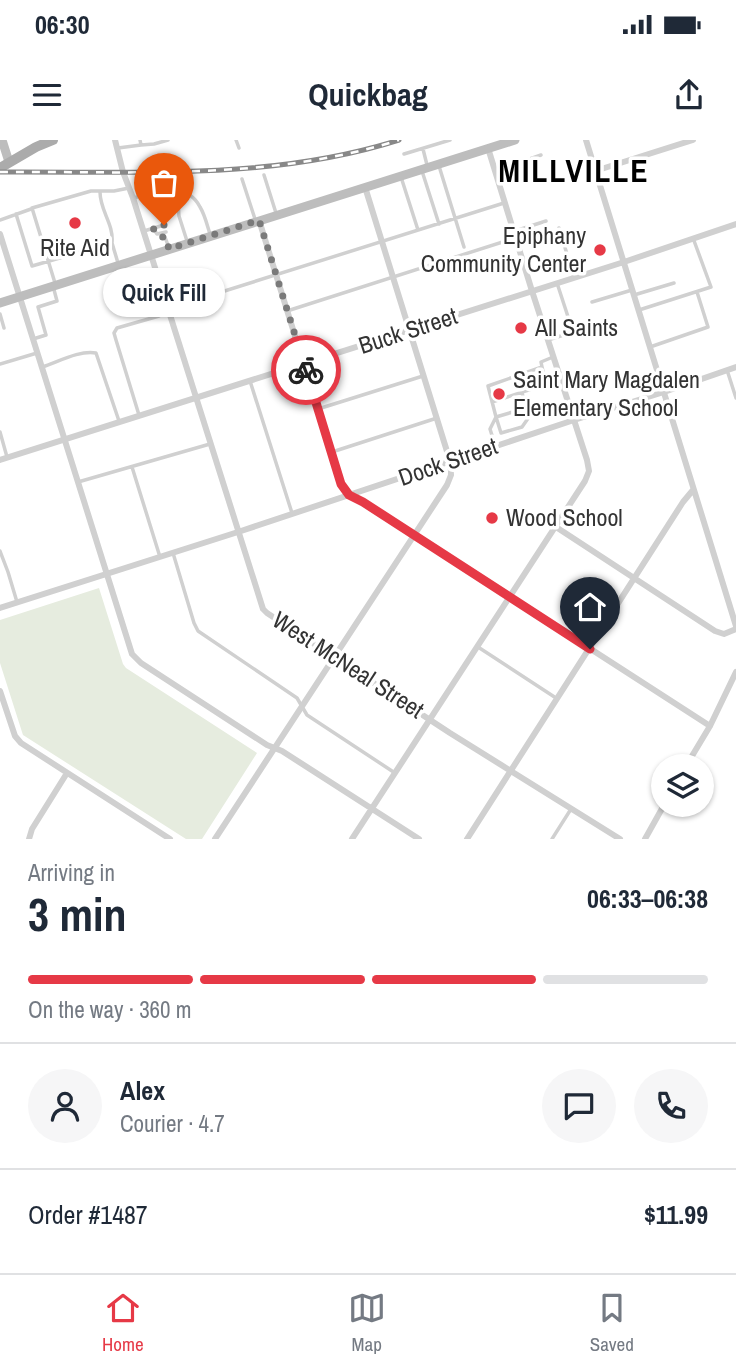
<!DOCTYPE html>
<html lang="en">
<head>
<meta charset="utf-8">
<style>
	:root { --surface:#fff; --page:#f6f6f7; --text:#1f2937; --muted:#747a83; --line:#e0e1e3; --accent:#e63946 }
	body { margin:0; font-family:"Archivo Narrow",sans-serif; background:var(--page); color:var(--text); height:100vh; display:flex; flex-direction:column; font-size:26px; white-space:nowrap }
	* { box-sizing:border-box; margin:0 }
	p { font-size:23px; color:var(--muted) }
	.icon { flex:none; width:38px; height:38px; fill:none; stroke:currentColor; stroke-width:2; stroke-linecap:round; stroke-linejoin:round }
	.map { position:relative; height:699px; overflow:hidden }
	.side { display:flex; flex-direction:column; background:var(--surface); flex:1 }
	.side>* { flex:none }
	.controls { position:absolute; left:651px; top:614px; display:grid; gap:14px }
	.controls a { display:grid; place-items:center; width:63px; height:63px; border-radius:50%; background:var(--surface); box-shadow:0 2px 5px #0004; font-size:35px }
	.pin { position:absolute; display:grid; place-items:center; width:60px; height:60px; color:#fff; margin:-72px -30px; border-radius:50% 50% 50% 0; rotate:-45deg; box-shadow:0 0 7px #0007 }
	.pin .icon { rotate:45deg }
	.courier { position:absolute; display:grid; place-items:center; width:70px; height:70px; margin:-35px; border:5px solid #e63946; border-radius:50%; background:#fff; color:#222; box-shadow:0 2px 9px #0007 }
	.bubble { position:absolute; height:49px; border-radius:24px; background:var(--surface); box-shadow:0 2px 5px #0004; font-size:23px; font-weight:700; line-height:49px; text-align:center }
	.headline em { font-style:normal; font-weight:700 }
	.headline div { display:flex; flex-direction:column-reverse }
	.headline { display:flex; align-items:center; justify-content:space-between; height:119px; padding:0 28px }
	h1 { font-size:46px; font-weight:700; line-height:52px }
	.bar { display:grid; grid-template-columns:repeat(4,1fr); gap:10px 7px; align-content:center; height:84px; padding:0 28px }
	.bar i { height:9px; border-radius:5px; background:var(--line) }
	.bar .active { background:var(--accent) }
	.bar p { grid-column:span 4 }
	.line { display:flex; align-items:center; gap:18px; padding:0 28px; border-top:2px solid var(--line) }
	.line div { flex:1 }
	.round { display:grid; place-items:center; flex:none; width:74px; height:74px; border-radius:37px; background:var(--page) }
	.status { display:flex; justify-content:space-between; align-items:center; height:49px; padding:0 35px; background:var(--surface); direction:ltr }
	.status svg { height:19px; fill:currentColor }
	header { display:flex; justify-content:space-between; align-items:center; height:91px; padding:0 28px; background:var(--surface); font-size:32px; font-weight:700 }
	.dock { display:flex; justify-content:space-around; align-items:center; height:98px; border-top:2px solid var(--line); background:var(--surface); font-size:19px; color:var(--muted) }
	.dock a { display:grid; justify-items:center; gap:4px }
	.dock .active { color:var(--accent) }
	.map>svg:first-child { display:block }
	.green { fill:#e6ecdf }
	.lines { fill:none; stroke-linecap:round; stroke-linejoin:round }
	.lane { stroke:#d0d0d0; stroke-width:3.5 }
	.street { stroke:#d0d0d0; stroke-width:6 }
	.secondary { stroke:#bdbdbd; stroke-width:9 }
	.primary { stroke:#ababab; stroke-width:10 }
	.rail-casing { stroke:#888; stroke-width:5 }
	.rail { stroke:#fff; stroke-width:2.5; stroke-dasharray:8; stroke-linecap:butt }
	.done { stroke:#7a7a7a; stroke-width:7; stroke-dasharray:0 12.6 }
	.route { stroke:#e63946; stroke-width:9 }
	.poi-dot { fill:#e63946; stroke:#fff; stroke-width:2.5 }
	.labels { text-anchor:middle; stroke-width:7; stroke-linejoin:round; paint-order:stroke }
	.poi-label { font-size:24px; fill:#333; stroke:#fff; text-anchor:start }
	.street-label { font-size:24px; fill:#333; stroke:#fff }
	.district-label { font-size:32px; font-weight:bold; letter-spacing:2px; fill:#000; stroke:#fff }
</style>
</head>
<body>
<div class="status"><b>06:30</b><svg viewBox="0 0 49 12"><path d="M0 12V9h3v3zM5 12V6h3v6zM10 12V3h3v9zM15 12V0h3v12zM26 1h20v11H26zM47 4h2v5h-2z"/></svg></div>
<header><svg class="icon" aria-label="menu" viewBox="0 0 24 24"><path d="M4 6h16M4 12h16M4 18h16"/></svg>Quickbag<svg class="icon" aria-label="share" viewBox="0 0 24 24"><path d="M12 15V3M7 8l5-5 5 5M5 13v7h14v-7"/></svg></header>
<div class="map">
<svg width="736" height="699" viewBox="0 0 736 699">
	<rect width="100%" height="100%" fill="#fff"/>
	<path class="green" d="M99 448 123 524 126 528 257 613 202 699H186L23 595 22 592 0 523V480Z"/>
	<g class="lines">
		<path class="lane" d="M236 0 239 8
			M141 5 154 4 168 0
			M118 8 141 5 140 0
			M423 9 427 25
			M404 14 450 0
			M439 26 464 107
			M422 31 439 84
			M495 31 541 15
			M264 35 276 73
			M401 37 418 90
			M242 39 255 79
			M177 50 179 76 187 101
			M100 52C100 71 114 84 112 103
			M133 58C156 52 187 41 200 67 205 75 207 85 210 94
			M16 74 32 126 112 103 118 123
			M0 80 31 69
			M153 88 157 94 166 92
			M559 88 574 137
			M144 91 164 85
			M515 91 546 81
			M165 97 169 108
			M55 143 32 68 91 51H114L129 48
			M634 155 674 143
			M592 162 632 150
			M639 170 711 147 693 98
			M287 171 515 98
			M0 174 4 188
			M33 199 46 195 38 167 57 161 53 146
			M548 200 573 192 557 143
			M650 207 708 187 697 152
			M0 224 37 213
			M42 227C58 222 79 210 96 213L119 281
			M727 230 736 258
			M250 241 292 373
			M522 253 529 277 522 287 501 293 496 277 526 268
			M492 262 541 246 545 240 542 227
			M318 269 423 236
			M139 275 116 200 114 193 117 188 159 176 180 165 504 63
			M0 292 7 317
			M495 305 490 289 496 277 488 246 542 227 541 222 553 217
			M332 312 437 278
			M132 327 160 417
			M78 342 210 304
			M0 411 8 432 17 462
			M173 413 194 483 198 491 297 558 307 575 395 633
			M478 507 556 558
			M552 699 571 669"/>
		<path class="street" d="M115 0 123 32 133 58 263 469 267 473 450 593 620 699
			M586 0 736 486
			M595 31 693 0
			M259 80 341 344 349 355 363 362 414 395 710 586
			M0 94 132 514 141 523 267 605 282 611 419 699
			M0 320 624 122 736 84
			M556 387 715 491 724 494 736 489
			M0 468 238 392 574 280 664 252 736 227
			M0 551 15 596 21 603 170 699
			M686 626 710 586 736 532
			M29 699 32 689 67 633
			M215 699 447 345 451 335 450 321 365 47
			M352 699 585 341 589 331 587 320 532 151 488 8
			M467 699 683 362 693 350
			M645 699 664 665"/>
		<path class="secondary" d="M2 0 9 22
			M0 163 515 0"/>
		<path class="primary" d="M0 28 36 7 53 0"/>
		<defs>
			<path id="rail" d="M0 32C133 31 270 41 399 0"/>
		</defs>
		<use href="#rail" class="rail-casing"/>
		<use href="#rail" class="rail"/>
	</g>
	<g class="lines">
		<path class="done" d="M164 85 153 88 157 94 162 97H165L169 109 259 80 306 230"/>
		<path class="route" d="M306 230 341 344 349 355 363 362 590 509"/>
	</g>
	<g class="poi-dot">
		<circle cx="75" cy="83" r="7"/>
		<circle cx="600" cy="110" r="7"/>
		<circle cx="521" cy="188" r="7"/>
		<circle cx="499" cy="254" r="7"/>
		<circle cx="492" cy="378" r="7"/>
	</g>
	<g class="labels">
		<g class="poi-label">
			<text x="586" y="104" text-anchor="end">Epiphany<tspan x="586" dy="28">Community Center</tspan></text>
			<text x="75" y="116" text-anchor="middle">Rite Aid</text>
			<text x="535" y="196">All Saints</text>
			<text x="513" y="248">Saint Mary Magdalen<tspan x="513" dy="28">Elementary School</tspan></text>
			<text x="506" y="386">Wood School</text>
		</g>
		<g class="street-label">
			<text transform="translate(408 191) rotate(-18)" y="8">Buck Street</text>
			<text transform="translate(448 322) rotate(-19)" y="8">Dock Street</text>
			<text transform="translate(348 525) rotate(33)" y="8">West McNeal Street</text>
		</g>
		<g class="district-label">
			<text x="574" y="42">MILLVILLE</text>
		</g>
	</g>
</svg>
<div class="controls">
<a><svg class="icon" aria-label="layers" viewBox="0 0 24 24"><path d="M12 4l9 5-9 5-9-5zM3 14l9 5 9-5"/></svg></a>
</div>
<div class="pin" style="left:164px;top:85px;background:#ea580c"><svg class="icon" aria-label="bag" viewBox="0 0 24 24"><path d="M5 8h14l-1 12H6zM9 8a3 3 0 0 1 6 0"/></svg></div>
<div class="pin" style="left:590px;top:509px;background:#1f2937"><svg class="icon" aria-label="home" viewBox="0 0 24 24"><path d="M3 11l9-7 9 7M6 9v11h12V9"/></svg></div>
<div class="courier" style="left:306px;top:230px"><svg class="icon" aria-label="bike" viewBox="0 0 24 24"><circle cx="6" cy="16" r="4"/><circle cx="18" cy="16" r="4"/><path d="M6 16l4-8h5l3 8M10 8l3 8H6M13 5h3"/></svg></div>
<div class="bubble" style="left:103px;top:128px;width:122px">Quick Fill</div>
</div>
<section class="side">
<div class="headline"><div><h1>3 min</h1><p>Arriving in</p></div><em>06:33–06:38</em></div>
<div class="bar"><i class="active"></i><i class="active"></i><i class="active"></i><i></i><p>On the way · 360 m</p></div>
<div class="line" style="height:126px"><a class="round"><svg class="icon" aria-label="person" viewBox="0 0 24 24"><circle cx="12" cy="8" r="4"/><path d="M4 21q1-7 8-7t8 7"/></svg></a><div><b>Alex</b><p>Courier · 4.7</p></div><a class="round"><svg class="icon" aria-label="chat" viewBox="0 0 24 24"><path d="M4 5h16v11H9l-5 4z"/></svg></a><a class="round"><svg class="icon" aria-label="phone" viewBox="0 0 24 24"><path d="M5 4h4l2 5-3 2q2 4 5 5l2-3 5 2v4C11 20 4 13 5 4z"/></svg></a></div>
<div class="line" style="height:91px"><div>Order #1487</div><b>$11.99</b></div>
</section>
<nav class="dock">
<a class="active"><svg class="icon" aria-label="home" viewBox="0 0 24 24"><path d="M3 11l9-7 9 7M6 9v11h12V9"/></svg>Home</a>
<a><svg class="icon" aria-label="map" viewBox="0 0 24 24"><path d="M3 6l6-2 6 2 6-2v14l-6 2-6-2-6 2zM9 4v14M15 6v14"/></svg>Map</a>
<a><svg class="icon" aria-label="saved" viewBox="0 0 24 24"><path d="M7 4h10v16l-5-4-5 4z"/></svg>Saved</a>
</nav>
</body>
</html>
